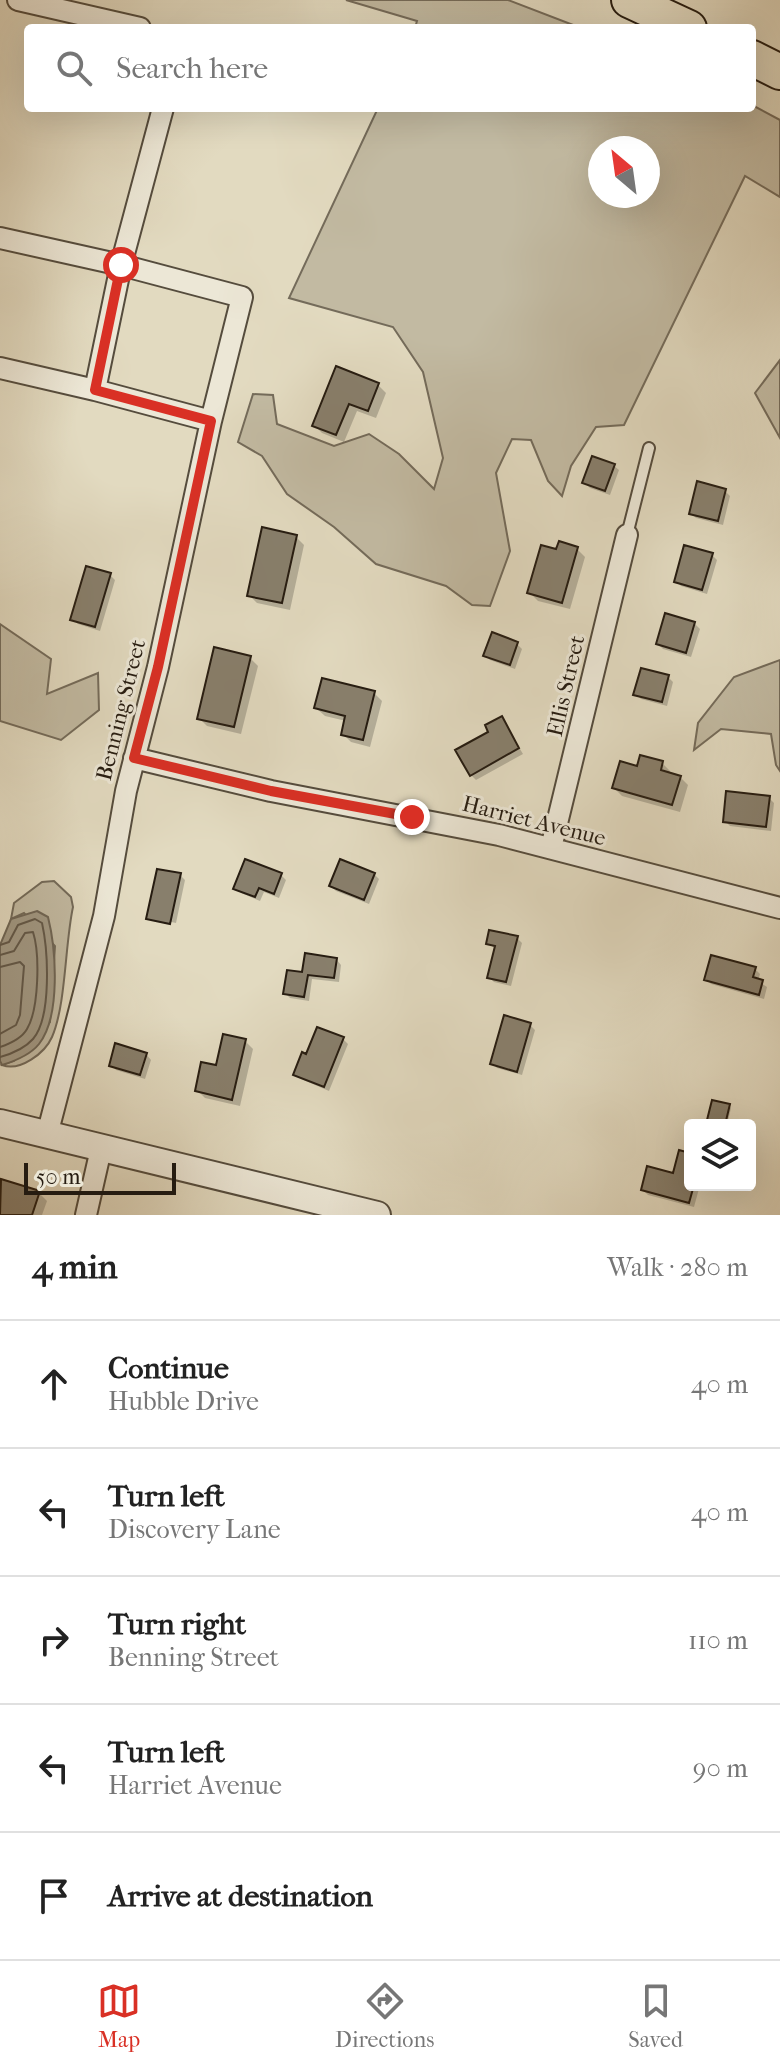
<!DOCTYPE html>
<html lang="en">
<head>
<meta charset="utf-8">
<style>
  :root { --surface:#fff; --page:#f6f6f6; --text:#222; --muted:#767676; --line:#e0e0e0; --accent:#d93025 }
  body { margin:0; font-family:"IM FELL French Canon",serif; background:var(--page); color:var(--text) }
  .controls { position:absolute; right:24px; bottom:24px; display:grid; overflow:hidden; border-radius:8px; box-shadow:0 8px 32px #0002 }
  .controls button { width:72px; height:72px; display:grid; place-items:center; padding:0; border:0; border-bottom:2px solid var(--line); background:var(--surface); color:var(--text); font:40px sans-serif }
  .compass { position:absolute; left:588px; top:136px; width:72px; height:72px; border-radius:50%; background:var(--surface); box-shadow:0 8px 32px #0002; rotate:331deg }
  .scale { position:absolute; left:24px; bottom:20px; width:152px; box-sizing:border-box; padding-left:8px; border:4px solid #261c11; border-top:0; font-size:22px; line-height:28px; white-space:nowrap; color:#261c11; -webkit-text-stroke:6px #ece7d6; paint-order:stroke }
  .stop { position:absolute; width:24px; height:24px; margin:-18px; border:6px solid #d93025; border-radius:50%; background:#fff }
  .stop.end { background:#d93025; border-color:#fff; box-shadow:0 2px 8px #0008 }
  .list { margin:0; padding:0; list-style:none }
  h2 { display:flex; justify-content:space-between; align-items:center; height:104px; margin:0; padding:0 32px; font-size:34px }
  h2 small { font-size:26px; font-weight:400; color:var(--muted) }
  .list li { display:grid; grid-template-columns:52px 1fr auto; gap:24px; align-items:center; box-sizing:border-box; height:128px; padding:0 32px; border-top:2px solid var(--line) }
  .list b { display:block; font-size:30px; white-space:nowrap }
  .list p { margin:0; font-size:26px; white-space:nowrap; color:var(--muted) }
  .list em { font-size:26px; font-style:normal; color:var(--muted) }
  .icon { flex:none; width:44px; height:44px; fill:none; stroke:currentColor; stroke-width:2; stroke-linecap:round; stroke-linejoin:round }
  .map { position:relative; flex:none; width:780px; height:1215px; overflow:hidden }
  .search { position:absolute; background:var(--surface); box-shadow:0 8px 32px #0002; left:24px; right:24px; top:24px; height:88px; display:flex; align-items:center; gap:20px; box-sizing:border-box; padding:0 28px; border-radius:8px; color:var(--muted); font-size:30px }
  .sheet { height:744px; background:var(--surface) }
  nav { display:flex; justify-content:space-around; align-items:center; box-sizing:border-box; height:112px; border-top:2px solid var(--line); background:var(--surface); font-size:22px; color:var(--muted) }
  nav a { display:grid; justify-items:center; gap:4px }
  nav .on { color:var(--accent) }
  .map>svg:first-child { display:block }
</style>
</head>
<body>
<div class="map">
<svg width="780" height="1215" viewBox="0 0 780 1215">
  <rect width="100%" height="100%" fill="#e2dac0"/>
  <filter id="stains"><feTurbulence type="fractalNoise" baseFrequency=".0025" numOctaves="4"/><feColorMatrix values="0 0 0 0 .2 0 0 0 0 .09 0 0 0 0 .02 0 0 0 .5 -.17"/></filter>
  <radialGradient id="worn" r=".72"><stop offset=".6" stop-color="#630" stop-opacity="0"/><stop offset="1" stop-color="#630" stop-opacity=".3"/></radialGradient>
  <path fill="#c2baa2" stroke="#746b5a" stroke-width="2" fill-rule="evenodd" d="M346 0H508L581 28H415L417 21Z
    M752 105 780 120V197L745 176 624 425 596 427 571 466 562 496 548 481 531 440 512 439 496 473 510 551 490 606 472 605 446 586 376 564 334 527 287 494 262 456 238 442 253 394 273 395 277 424 334 446 369 434 399 454 434 489 443 458 423 372 393 327 289 298 378 108H752ZM600 148H648V196H600Z
    M780 360V438L755 393Z
    M0 624 51 659 47 694 98 673 99 710 61 740 0 721Z
    M780 660V771L776 765 771 734 721 729 694 750 698 723 734 677Z
    M54 881 71 897 73 907C65 943 66 1005 52 1037 45 1053 20 1072 2 1065L14 1061 50 1022 55 946 24 913 11 919 14 903 42 882Z"/>
  <path fill="#a29984" stroke="#706756" stroke-width="2" d="M37 911 48 917C56 949 61 1016 39 1044 31 1054 15 1061 2 1065L0 1061V945L11 919Z"/>
  <path fill="#0003" d="M378 385 386 393 376 418 357 411 344 442 322 433 314 425Z
    M613 465 619 470 610 495 590 488 585 483Z
    M725 491 730 496 723 525 696 518 691 513Z
    M296 537 304 545 290 610 257 603 249 595Z
    M577 549 585 557 570 609 538 601 530 593Z
    M712 555 717 560 707 594 681 586 676 581Z
    M110 575 115 580 100 631 78 624 72 619Z
    M694 623 700 629 691 657 663 649 658 644Z
    M517 644 522 649 515 669 490 660 485 655Z
    M250 658 258 666 241 734 207 726 199 718Z
    M668 677 673 682 667 706 641 699 636 694Z
    M374 693 382 701 370 747 351 742 343 734 346 721 325 716 316 708Z
    M501 718 523 754 476 780 471 775 491 732Z
    M662 763 670 771 669 775 680 777 688 785 680 812 622 796 614 788 639 768Z
    M769 798 774 803 771 831 730 826 725 821Z
    M374 874 379 879 369 904 336 891 331 886Z
    M180 875 185 880 176 923 152 918V921L149 918Z
    M281 875 286 880 279 898 264 892 260 901 241 893 236 888Z
    M517 938 522 943 511 986 494 982 489 977 496 949 488 943Z
    M336 959 341 965 339 982 312 979 309 1001 290 998 285 993 304 974Z
    M755 969 760 974 758 981 767 987 764 999 711 984 706 979Z
    M530 1025 535 1030 522 1075 497 1068 492 1063Z
    M318 1029 343 1039 348 1044 329 1091 301 1079 295 1074 307 1056Z
    M245 1041 253 1049 240 1106 205 1098 197 1090Z
    M146 1054 151 1060 145 1079 116 1070 111 1065Z
    M729 1106 731 1108 727 1125 709 1120Z
    M690 1155V1185H700L694 1207 648 1195 643 1190 674 1176Z
    M3 1182 39 1193 47 1201 42 1215H0V1191Z"/>
  <g fill="none" stroke-linecap="round" stroke-linejoin="round">
    <path stroke="#645a4a" stroke-width="2" d="M0 945 9 942 18 925 35 919 42 923C48 950 52 1017 33 1039 25 1048 11 1054 0 1057
      M0 955 14 951 25 933 33 932C40 954 39 1009 27 1029 22 1038 9 1044 0 1047
      M0 967 20 962 24 966 20 1015 16 1025 0 1034"/>
  </g>
  <path fill="#887f6c" stroke="#261c11" stroke-width="2" d="M336 366 379 383 368 411 349 404 336 435 312 426Z
    M592 456 615 464 605 491 582 483Z
    M697 481 726 489 718 521 689 514Z
    M262 527 297 535 282 603 247 596Z
    M559 541 578 547 562 603 527 593 541 545 556 549Z
    M684 545 713 553 702 590 674 582Z
    M86 566 111 573 95 627 70 620Z
    M665 613 695 622 686 653 656 644Z
    M492 632 518 642 510 665 483 656Z
    M214 647 251 656 234 727 197 719Z
    M641 668 669 675 662 702 633 695Z
    M322 678 375 691 363 740 341 735 345 716 314 708Z
    M502 716 519 748 470 776 455 750 488 732 485 725Z
    M640 755 663 761 661 770 681 776 672 805 612 788 620 761 637 766Z
    M726 791 770 796 766 827 723 822Z
    M245 859 282 873 274 894 259 888 255 897 233 889Z
    M340 859 375 873 364 900 329 886Z
    M157 869 181 873 170 924 146 919Z
    M489 930 518 936 506 982 487 978 495 946 486 944Z
    M305 953 337 958 334 978 308 975 304 997 283 994 287 970 302 972Z
    M711 955 756 967 753 977 763 980 759 995 704 980Z
    M504 1015 531 1023 517 1072 490 1064Z
    M317 1027 344 1037 324 1087 293 1075 302 1052 306 1054Z
    M223 1034 246 1039 232 1100 195 1091 201 1062 216 1065Z
    M115 1043 147 1053 140 1075 109 1066Z
    M712 1100 730 1104 725 1125 707 1120Z
    M679 1150 690 1153V1185H694L689 1203 641 1190 647 1166 673 1173Z
    M1 1179 40 1191 32 1215H0Z"/>
  <g fill="none" stroke-linecap="round" stroke-linejoin="round">
    <g stroke="#554c3d" stroke-width="14">
      <path id="service" d="M627 535 649 448"/>
    </g>
    <g stroke="#554c3d" stroke-width="24">
      <path id="minor" d="M18 0 140 28
        M0 238 121 265 242 297 211 421 158 667 126 791 104 916 47 1135
        M0 368 95 390 211 421
        M95 390 121 265 163 108
        M134 758 271 791 499 835 780 908
        M551 848 627 535
        M86 1215 101 1149"/>
    </g>
    <g stroke="#554c3d" stroke-width="30">
      <path id="tertiary" d="M0 1123 377 1215"/>
    </g>
    <g stroke="#261c11" stroke-width="38">
      <path id="trunk" d="M629 0 689 28
        M752 58 780 72"/>
    </g>
    <use href="#service" stroke="#ece7d6" stroke-width="10"/>
    <use href="#minor" stroke="#ece7d6" stroke-width="20"/>
    <use href="#tertiary" stroke="#ece7d6" stroke-width="26"/>
    <use href="#trunk" stroke="#e2dac0" stroke-width="34"/>
  </g>
  <g fill="none" stroke-linecap="round" stroke-linejoin="round">
    <path stroke="#d93025" stroke-width="10" d="M121 265 95 390 211 421 158 667 134 758 271 791 412 817"/>
  </g>
  <g text-anchor="middle" dominant-baseline="central" stroke-width="6" stroke-linejoin="round" paint-order="stroke">
    <g font-size="22" fill="#261c11" stroke="#ece7d6">
      <text transform="translate(566 686) rotate(-77)">Ellis Street</text>
      <text transform="translate(121 710) rotate(-76)">Benning Street</text>
      <text transform="translate(534 821) rotate(14)">Harriet Avenue</text>
    </g>
  </g>
  <rect width="100%" height="100%" filter="url(#stains)"/>
  <rect width="100%" height="100%" fill="url(#worn)"/>
</svg>
<div class="controls">
<button><svg class="icon" aria-label="layers" viewBox="0 0 24 24"><path d="M12 4l9 5-9 5-9-5zM3 14l9 5 9-5"/></svg></button>
</div>
<svg class="compass" viewBox="-18 -18 36 36"><path d="M0-13l5 13h-10z" fill="#e53935"/><path d="M0 13l5-13h-10z" fill="#767676"/></svg>
<div class="scale">50 m</div>
<div class="stop" style="left:121px;top:265px"></div>
<div class="stop end" style="left:412px;top:817px"></div>
<div class="search"><svg class="icon" aria-label="search" viewBox="0 0 24 24"><circle cx="10" cy="10" r="6"/><path d="M15 15l6 6"/></svg>Search here</div>
</div>
<section class="sheet">
<h2>4 min<small>Walk · 280 m</small></h2>
<ul class="list">
<li><svg class="icon" aria-label="ahead" viewBox="0 0 24 24"><path d="M12 20V5M6 11l6-6 6 6"/></svg><div><b>Continue</b><p>Hubble Drive</p></div><em>40 m</em></li>
<li><svg class="icon" aria-label="left" viewBox="0 0 24 24"><path d="M17 20v-9H6M10 6l-5 5 5 5"/></svg><div><b>Turn left</b><p>Discovery Lane</p></div><em>40 m</em></li>
<li><svg class="icon" aria-label="right" viewBox="0 0 24 24"><path d="M7 20v-9h11M14 6l5 5-5 5"/></svg><div><b>Turn right</b><p>Benning Street</p></div><em>110 m</em></li>
<li><svg class="icon" aria-label="left" viewBox="0 0 24 24"><path d="M17 20v-9H6M10 6l-5 5 5 5"/></svg><div><b>Turn left</b><p>Harriet Avenue</p></div><em>90 m</em></li>
<li><svg class="icon" aria-label="arrive" viewBox="0 0 24 24"><path d="M6 21V4h12l-3 4 3 4H6"/></svg><div><b>Arrive at destination</b></div></li>
</ul>
</section>
<nav>
<a class="on"><svg class="icon" aria-label="map" viewBox="0 0 24 24"><path d="M3 6l6-2 6 2 6-2v14l-6 2-6-2-6 2zM9 4v14M15 6v14"/></svg>Map</a>
<a><svg class="icon" aria-label="directions" viewBox="0 0 24 24"><path d="M12 3l9 9-9 9-9-9zM9 14v-3h6M13 9l2 2-2 2"/></svg>Directions</a>
<a><svg class="icon" aria-label="saved" viewBox="0 0 24 24"><path d="M7 4h10v16l-5-4-5 4z"/></svg>Saved</a>
</nav>
</body>
</html>
